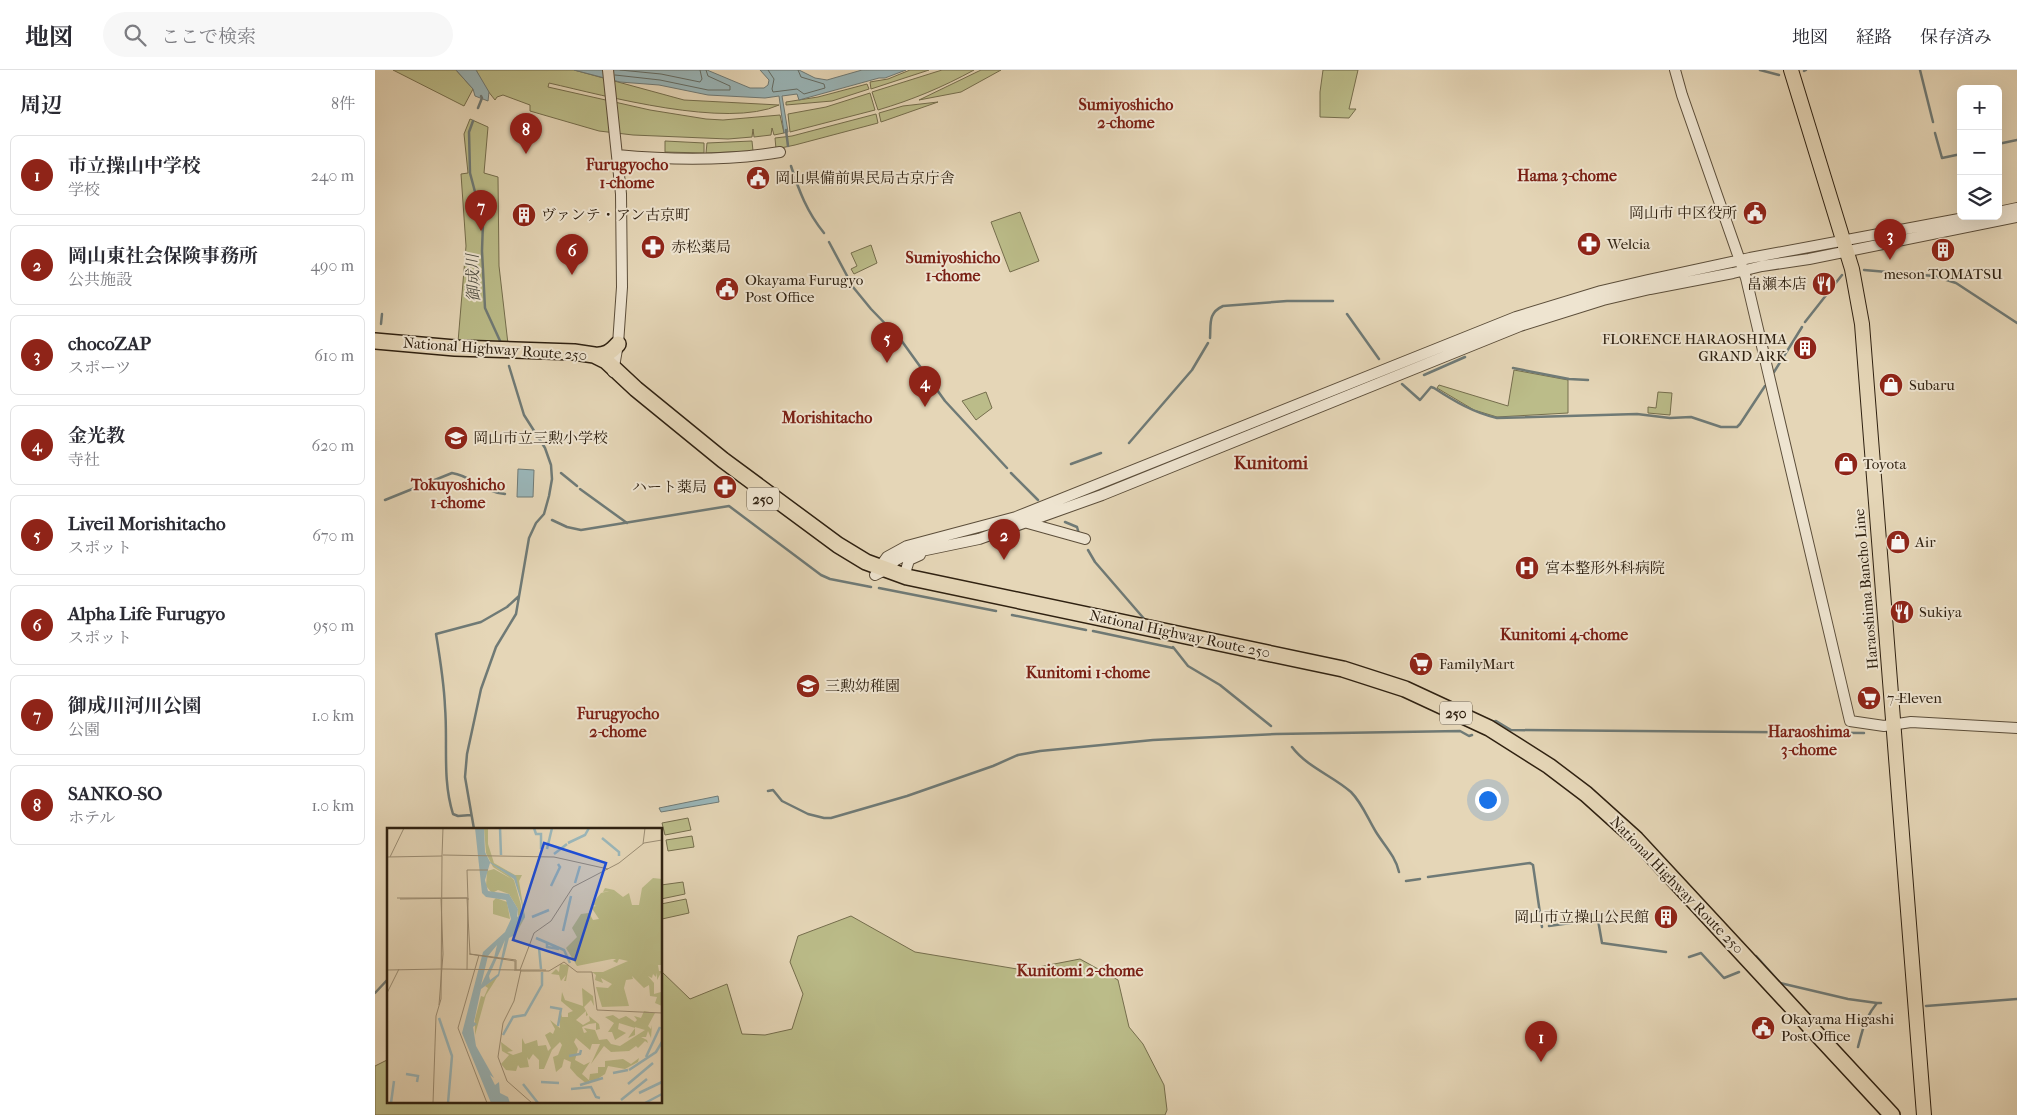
<!DOCTYPE html>
<html lang="ja">
<head>
<meta charset="utf-8">
<style>
  :root { --surface:#fff; --page:#f7f7f7; --text:#2b2b33; --muted:#7c7c81; --line:#e1e1e2; --accent:#8f2418 }
  body { margin:0; font-family:"IM FELL French Canon","Noto Serif JP",serif; background:var(--page); color:var(--text) }
  .controls { position:absolute; right:15px; top:15px; display:grid; overflow:hidden; border-radius:8px; box-shadow:0 5px 20px #0002 }
  .controls button { width:45px; height:45px; display:grid; place-items:center; padding:0; border:0; border-bottom:1px solid var(--line); background:var(--surface); color:var(--text); font:25px sans-serif }
  .you { position:absolute; left:1112px; top:729px; width:18px; height:18px; margin:-12px; border:4px solid #fff; border-radius:50%; background:#1a73e8; box-shadow:0 0 0 8px #1a73e833 }
  .badge { display:grid; place-items:center; width:32px; height:32px; border-radius:50%; background:var(--accent); color:#fff; font-size:16px; font-weight:700 }
  .pin { position:absolute; translate:-50% -41px; filter:drop-shadow(0 1px 2px #0008) }
  .pin::after { content:''; position:absolute; top:26px; width:18px; height:15px; background:inherit; clip-path:polygon(0 0,100% 0,50% 100%) }
  .list { margin:0; padding:0; list-style:none }
  h2 { display:flex; justify-content:space-between; align-items:center; height:65px; margin:0; padding:0 20px; font-size:21px }
  h2 small { font-size:16px; font-weight:400; color:var(--muted) }
  .list li { display:grid; grid-template-columns:32px 1fr auto; gap:15px; align-items:center; box-sizing:border-box; height:80px; margin:0 10px 10px; padding:0 10px; border:1px solid var(--line); border-radius:8px }
  .list b { display:block; font-size:19px; white-space:nowrap }
  .list p { margin:0; font-size:16px; white-space:nowrap; color:var(--muted) }
  .list em { font-size:16px; font-style:normal; color:var(--muted) }
  .icon { flex:none; width:28px; height:28px; fill:none; stroke:currentColor; stroke-width:2; stroke-linecap:round; stroke-linejoin:round }
  .map { position:relative; flex:none; width:1642px; height:1045px; overflow:hidden }
  header { display:flex; align-items:center; gap:30px; box-sizing:border-box; height:70px; padding:0 25px; background:var(--surface); border-bottom:1px solid var(--line) }
  header strong { font-size:24px }
  nav { display:flex; gap:28px; margin-inline-start:auto; font-size:18px }
  .search { width:350px; height:45px; background:var(--page); display:flex; align-items:center; gap:12px; box-sizing:border-box; padding:0 18px; border-radius:28px; color:var(--muted); font-size:19px }
  main { display:flex }
  aside { flex:1; background:var(--surface) }
  .map>svg:first-child { display:block }
</style>
</head>
<body>
<header>
<strong>地図</strong>
<div class="search"><svg class="icon" aria-label="search" viewBox="0 0 24 24"><circle cx="10" cy="10" r="6"/><path d="M15 15l6 6"/></svg>ここで検索</div>
<nav><a>地図</a><a>経路</a><a>保存済み</a></nav>
</header>
<main>
<aside>
<h2>周辺<small>8件</small></h2>
<ul class="list">
<li><span class="badge">1</span><div><b>市立操山中学校</b><p>学校</p></div><em>240 m</em></li>
<li><span class="badge">2</span><div><b>岡山東社会保険事務所</b><p>公共施設</p></div><em>490 m</em></li>
<li><span class="badge">3</span><div><b>chocoZAP</b><p>スポーツ</p></div><em>610 m</em></li>
<li><span class="badge">4</span><div><b>金光教</b><p>寺社</p></div><em>620 m</em></li>
<li><span class="badge">5</span><div><b>Liveil Morishitacho</b><p>スポット</p></div><em>670 m</em></li>
<li><span class="badge">6</span><div><b>Alpha Life Furugyo</b><p>スポット</p></div><em>950 m</em></li>
<li><span class="badge">7</span><div><b>御成川河川公園</b><p>公園</p></div><em>1.0 km</em></li>
<li><span class="badge">8</span><div><b>SANKO-SO</b><p>ホテル</p></div><em>1.0 km</em></li>
</ul>
</aside>
<div class="map">
<svg width="1642" height="1045" viewBox="0 0 1642 1045">
  <rect width="100%" height="100%" fill="#e5d6b7"/>
  <filter id="stains"><feTurbulence type="fractalNoise" baseFrequency=".004" numOctaves="4"/><feColorMatrix values="0 0 0 0 .2 0 0 0 0 .09 0 0 0 0 .02 0 0 0 .5 -.17"/></filter>
  <radialGradient id="worn" r=".72"><stop offset=".6" stop-color="#630" stop-opacity="0"/><stop offset="1" stop-color="#630" stop-opacity=".3"/></radialGradient>
  <path fill="#bbbc89" stroke="#756e4d" d="M18 0H81L98 19 89 36Z
    M101 0H199L309 30 404 35C352 59 231 26 174 13L173 17 275 40 331 49 348 50 405 45 409 63 399 65 397 58 396 65 379 67 378 59 377 67 353 69 258 65 224 61 155 41V35L128 25 122 27 120 30 109 16Z
    M535 0H554L496 19 495 12 513 9Z
    M567 0H599C568 17 537 30 503 40L497 22Z
    M606 0H626L586 22 544 30Z
    M948 0H983L974 39H981L974 48 945 47V22Z
    M492 14 494 19 457 31 411 35V32L443 27Z
    M495 23 500 40 415 62 413 44 451 37Z
    M563 32 506 52 504 43 528 36Z
    M501 44 503 53 420 75 401 79 400 68 417 66Z
    M95 49 113 57 109 103 123 107 124 196 133 274 83 272 91 176 86 104 93 103 89 64Z
    M290 71 329 73V83L290 82Z
    M377 71 378 81 331 83 332 73Z
    M645 142 664 191 635 202 616 152Z
    M496 175 502 193 479 204 476 199 482 196 476 183Z
    M1139 300 1193 310V343L1122 347 1099 340 1062 318 1064 315 1133 336Z
    M611 322 617 338 601 350 587 331Z
    M1283 322 1297 323 1295 345 1273 343V337L1281 338Z
    M313 748 316 760 290 765 287 753Z
    M317 766 319 777 293 781 291 770Z
    M308 812 310 824 286 829V815Z
    M311 829 314 843 287 849 286 834Z
    M476 846 540 882 648 900 705 889 743 910 754 957 768 974 789 1015 792 1040 790 1045H0V996L14 989V1031H286V901L315 929 352 914 367 964 390 965 417 959 428 924 415 892 423 866Z"/>
  <path fill="#9ab6b9" stroke="#6f7a76" d="M81 0H101L114 22 113 31 100 26 98 19Z
    M199 0H332L375 18H389L393 15 394 10 385 0H424L440 8 452 10 487 0H531L510 8H504L424 30 422 24 407 26 413 62 409 63 404 26 390 28 333 25 284 15 245 12Z
    M143 399 159 400 158 427H142Z
    M343 726 344 732 286 742 284 738Z"/>
  <g fill="none" stroke-linecap="round" stroke-linejoin="round">
    <path stroke="#646c65" stroke-width="1" d="M245 0 286 4 325 12 327 9 325 0
      M393 0 399 9 397 19 398 22 422 19 429 24 450 18 449 14 426 7 423 0
      M240 5 285 10 333 20H355V16L333 6 331 0"/>
    <path stroke="#6f7a76" stroke-width="2.5" d="M1385 0 1404 5
      M1545 0 1558 52
      M1429 1 1431 0
      M103 38 107 28 106 26
      M98 51 94 62 95 103 108 152 107 181 110 238 126 273
      M411 60 413 76
      M1560 63 1567 88 1586 84
      M1623 74 1642 70
      M416 96C424 121 432 142 449 163
      M454 172 478 217 496 239 526 270 570 331 632 398
      M1489 200 1559 206 1581 213 1642 253
      M972 244 1004 289
      M1430 252 1467 205
      M6 254 7 244
      M835 268C836 253 833 243 848 236L912 231H958
      M1138 298 1194 309 1213 310
      M1399 302 1427 257
      M1049 305 1090 287
      M1027 314 1045 330 1056 317 1059 318C1079 331 1099 343 1122 348L1262 344 1295 348 1316 347 1346 357H1362L1365 354 1390 316
      M754 373 817 300 833 273
      M696 394 726 383
      M186 403 202 416
      M636 403 663 430
      M205 419 252 453
      M10 430 77 403C98 406 106 422 130 424
      M177 450 192 457 206 460 354 436 446 505 455 509 496 517
      M690 452 702 457 704 464
      M713 480 720 492 771 551
      M504 518 621 541
      M637 545 711 560
      M718 561 798 578
      M798 577 813 596 845 615 896 656
      M1117 652 1121 651 1136 660 1489 663
      M917 677C932 697 958 706 976 722 987 733 993 749 1001 762 1009 775 1021 787 1024 802
      M393 721 398 720 407 731 433 744 449 748H456L532 726 618 696 643 685 665 681 778 670 901 664 1085 661 1094 666 1097 665
      M96 745 83 746 78 744C67 709 73 673 70 637 69 612 65 588 61 564L106 552 132 537 144 526
      M99 759 90 707 92 684 106 619 121 577 141 544 154 468 161 453 169 444 174 426 177 409 176 395 170 378 149 345 134 296
      M1053 807 1155 793 1158 795 1167 857
      M1031 811 1045 809
      M1223 850 1227 873 1291 882
      M1174 856 1217 850
      M1381 886 1405 913 1473 929 1502 933
      M1314 887 1326 883 1349 908 1364 902
      M0 923 14 908
      M1551 936 1642 929
      M1483 977C1488 958 1490 948 1502 933H1506"/>
    <g stroke="#5c4e3a" stroke-width="12">
      <path id="minor" d="M233 0 246 124 247 217 243 274 238 302
        M1300 0 1307 25 1371 208 1475 651 1509 656 1536 652 1642 658
        M242 85C295 90 352 91 405 82
        M1623 142 1642 138
        M649 452 710 469
        M502 501 512 487 532 476 641 447 1141 247 1226 221 1273 210 1375 188 1600 146
        M500 505 510 500 521 490 532 484 604 469 727 425 1145 256 1228 230 1275 219 1358 203 1387 196 1434 189 1642 147
        M532 507 531 500 534 490 545 485"/>
    </g>
    <g stroke="#2f2111" stroke-width="16">
      <path id="major" d="M1416 0 1477 199 1487 254 1549 1045"/>
    </g>
    <g stroke="#2f2111" stroke-width="18">
      <path id="highway" d="M0 271 80 278 199 282 219 285 231 291 261 319 348 390 463 475 491 492 532 507 968 599 1030 619 1114 658 1174 696 1211 724 1261 769 1517 1045
        M219 285C230 286 236 282 243 274"/>
    </g>
    <use href="#minor" stroke="#eee4d0" stroke-width="10"/>
    <use href="#major" stroke="#e5d6b7" stroke-width="14"/>
    <use href="#highway" stroke="#e5d6b7" stroke-width="15"/>
  </g>
  <defs>
    <g id="civic-disc" transform="scale(1.25)"><circle r="9.5" fill="#8f2418" stroke="#eee4d0"/><path d="M-.6-6.5H3V-4.5H.6V-3L4-1V1h2V6H-6V1h2V-1L-.6-3ZM-1.2 2.5V6h2.4V2.5Z" fill="#fff"/></g>
    <g id="building-disc" transform="scale(1.25)"><circle r="9.5" fill="#8f2418" stroke="#eee4d0"/><path d="M-4-6H4V6H1V3H-1V6H-4ZM-2.5-4.3h1.7v1.8h-1.7ZM.8-4.3h1.7v1.8H.8ZM-2.5-1h1.7V.8h-1.7ZM.8-1h1.7V.8H.8Z" fill="#fff"/></g>
    <g id="pharmacy-disc" transform="scale(1.25)"><circle r="9.5" fill="#8f2418" stroke="#eee4d0"/><path d="M-2-6h4v4h4v4h-4v4h-4v-4h-4v-4h4Z" fill="#fff"/></g>
    <g id="restaurant-disc" transform="scale(1.25)"><circle r="9.5" fill="#8f2418" stroke="#eee4d0"/><path d="M-5-6h1v4h1v-4h1v4h1v-4h1v5L-1.5 .5V6h-2V.5L-5-1ZM5-6V6H3V1.5H1.5Q1.5-4 5-6Z" fill="#fff"/></g>
    <g id="shop-disc" transform="scale(1.25)"><circle r="9.5" fill="#8f2418" stroke="#eee4d0"/><path d="M-5-2.5h2.3a2.7 3.5 0 0 1 5.4 0H5L5.5 6h-11ZM-1.5-2.5h3a1.5 2.3 0 0 0-3 0Z" fill="#fff"/></g>
    <g id="school-disc" transform="scale(1.25)"><circle r="9.5" fill="#8f2418" stroke="#eee4d0"/><path d="M0-5L7-2L0 1L-7-2ZM-4 1L0 2.5L4 1V4Q0 6-4 4Z" fill="#fff"/></g>
    <g id="hospital-disc" transform="scale(1.25)"><circle r="9.5" fill="#8f2418" stroke="#eee4d0"/><path d="M-5-5h3v3.5h4V-5h3V5h-3V1.5h-4V5h-3Z" fill="#fff"/></g>
    <g id="supermarket-disc" transform="scale(1.25)"><circle r="9.5" fill="#8f2418" stroke="#eee4d0"/><path d="M-6-5.5h2.5l.6 2H6L4.5 2H-2.5L-4.4-4H-6ZM-1.5 3.2a1.3 1.3 0 1 0 .1 0ZM3 3.2a1.3 1.3 0 1 0 .1 0Z" fill="#fff"/></g>
  </defs>
  <g fill-rule="evenodd">
    <use href="#civic-disc" x="383" y="108"/>
    <use href="#civic-disc" x="1380" y="143"/>
    <use href="#building-disc" x="149" y="145"/>
    <use href="#pharmacy-disc" x="1214" y="174"/>
    <use href="#pharmacy-disc" x="278" y="177"/>
    <use href="#building-disc" x="1568" y="180"/>
    <use href="#restaurant-disc" x="1449" y="214"/>
    <use href="#civic-disc" x="352" y="219"/>
    <use href="#building-disc" x="1430" y="278"/>
    <use href="#shop-disc" x="1516" y="315"/>
    <use href="#school-disc" x="81" y="368"/>
    <use href="#shop-disc" x="1471" y="394"/>
    <use href="#pharmacy-disc" x="350" y="417"/>
    <use href="#shop-disc" x="1523" y="472"/>
    <use href="#hospital-disc" x="1152" y="498"/>
    <use href="#restaurant-disc" x="1527" y="542"/>
    <use href="#supermarket-disc" x="1046" y="594"/>
    <use href="#school-disc" x="433" y="616"/>
    <use href="#supermarket-disc" x="1494" y="628"/>
    <use href="#building-disc" x="1291" y="847"/>
    <use href="#civic-disc" x="1388" y="958"/>
  </g>
  <g text-anchor="middle" dominant-baseline="central" stroke-width="4" stroke-linejoin="round" paint-order="stroke">
    <g fill="#eee4d0" stroke="#685c4a" stroke-width="1">
      <rect x="372" y="417.5" width="32" height="23" rx="4"/>
      <rect x="1065" y="631.5" width="32" height="23" rx="4"/>
    </g>
    <g font-size="14" font-weight="bold" fill="#2f2111">
      <text x="388" y="429">250</text>
      <text x="1081" y="643">250</text>
    </g>
    <g font-size="15" fill="#2f2111" stroke="#eee4d0" text-anchor="start">
      <text x="400" y="108">岡山県備前県民局古京庁舎</text>
      <text x="1362" y="143" text-anchor="end">岡山市 中区役所</text>
      <text x="166" y="145">ヴァンテ・アン古京町</text>
      <text x="1232" y="174">Welcia</text>
      <text x="296" y="177">赤松薬局</text>
      <text x="1568" y="204" text-anchor="middle">meson TOMATSU</text>
      <text x="370" y="210">Okayama Furugyo<tspan x="370" dy="17">Post Office</tspan></text>
      <text x="1432" y="214" text-anchor="end">畠瀬本店</text>
      <text x="1412" y="269" text-anchor="end">FLORENCE HARAOSHIMA<tspan x="1412" dy="17">GRAND ARK</tspan></text>
      <text x="1534" y="315">Subaru</text>
      <text x="98" y="368">岡山市立三勲小学校</text>
      <text x="1488" y="394">Toyota</text>
      <text x="332" y="417" text-anchor="end">ハート薬局</text>
      <text x="1540" y="472">Air</text>
      <text x="1170" y="498">宮本整形外科病院</text>
      <text x="1544" y="542">Sukiya</text>
      <text x="1064" y="594">FamilyMart</text>
      <text x="450" y="616">三勲幼稚園</text>
      <text x="1512" y="628">7-Eleven</text>
      <text x="1274" y="847" text-anchor="end">岡山市立操山公民館</text>
      <text x="1406" y="949">Okayama Higashi<tspan x="1406" dy="17">Post Office</tspan></text>
    </g>
    <g font-size="15" fill="#2f2111" stroke="#eee4d0">
      <text transform="translate(120 279) rotate(4)">National Highway Route 250</text>
      <text transform="translate(1491 519) rotate(-95)">Haraoshima Bancho Line</text>
      <text transform="translate(805 564) rotate(12)">National Highway Route 250</text>
      <text transform="translate(1302 815) rotate(46)">National Highway Route 250</text>
    </g>
    <g font-size="16" font-weight="bold" fill="#7a1f14" stroke="#eee4d0">
      <text x="751" y="34">Sumiyoshicho<tspan x="751" dy="18">2-chome</tspan></text>
      <text x="252" y="94">Furugyocho<tspan x="252" dy="18">1-chome</tspan></text>
      <text x="1192" y="105">Hama 3-chome</text>
      <text x="578" y="187">Sumiyoshicho<tspan x="578" dy="18">1-chome</tspan></text>
      <text x="452" y="347">Morishitacho</text>
      <text x="83" y="414">Tokuyoshicho<tspan x="83" dy="18">1-chome</tspan></text>
      <text x="1189" y="564">Kunitomi 4-chome</text>
      <text x="713" y="602">Kunitomi 1-chome</text>
      <text x="243" y="643">Furugyocho<tspan x="243" dy="18">2-chome</tspan></text>
      <text x="1434" y="661">Haraoshima<tspan x="1434" dy="18">3-chome</tspan></text>
      <text x="705" y="900">Kunitomi 2-chome</text>
    </g>
    <g font-size="16" font-style="italic" fill="#4f4e43" stroke="#eee4d0">
      <text transform="translate(98 208) rotate(-92)">御成川</text>
    </g>
    <g font-size="18" font-weight="bold" fill="#7a1f14" stroke="#eee4d0">
      <text x="896" y="393">Kunitomi</text>
    </g>
  </g>
  <g transform="translate(12 758)">
    <rect width="275" height="275" fill="#e5d6b7"/>
    <path d="M97 0H101V16L107 35 128 47H135L132 53 138 89 129 106H125L134 94 136 82 130 55 125 47 114 41 124 48 126 49 127 51 120 45 107 38 122 47 127 52 134 77 135 86 131 88V81L122 66 111 62 105 65 99 58 100 43 107 41 125 51 106 39 99 25ZM266 50 275 51V137H271L272 143H275L270 152V145L269 149 266 146 265 150 261 148 267 155V166L274 164 275 178 268 175 270 169 263 168 262 157 257 160 245 148 246 151 239 152 237 160 242 178 215 179 209 159 221 160 225 156 214 150 216 155 208 152 209 147 205 144H216L241 133 232 131 230 135 226 133 229 131H225L190 138 179 120 190 109 185 100 194 86 202 85 206 92 212 91 204 79 209 78 205 76 214 65 222 63 216 64 218 60 227 62 236 69 242 65 245 77H252L255 60ZM109 70 120 74 123 91 106 86V73ZM173 136 182 137 179 153H177L179 147 174 153 172 147 164 146 169 141 172 144ZM111 148 99 167 88 207V191L94 168 97 169 101 160 98 158ZM195 160 206 168 207 178 204 172 197 179 201 187 199 188V183L189 192 196 197 203 193 202 188 212 196 213 201 209 202V195L202 196 195 199 197 205 200 204 197 200 208 202 212 212 220 211 224 216 233 218 258 202 248 199V207L241 210 248 200 232 195 231 201 239 205 228 212 225 204H221L227 195 218 189 226 187 232 191 239 188 248 194 250 192 247 188 254 190 257 183 268 185 261 198 264 201 265 197 264 210 261 203 259 209H254L260 212 261 215 258 213 251 220 249 218 242 223 224 224 217 218 204 236 213 216H205L203 222 189 210 187 214 191 221 188 232 197 237 203 234 195 246 204 254 200 256 190 248 183 240 184 234 177 231 175 239 169 244 166 229 171 227 175 217 173 214 165 222 157 241H152V232L146 226 142 232 140 229 142 239 133 240 131 237 129 243 119 242 114 236 122 227 115 223 114 214 126 223 120 224 126 227 135 224V210L138 216 150 212 151 218 159 217 161 223 164 220 158 207 163 204 166 206 168 201 163 192 173 200V181L175 189H181V185L186 183 174 173 175 164 178 172 196 178ZM252 230 251 234 238 241 221 238 218 246 206 254 202 252 203 246 211 245V239H218V233L236 231 244 236Z" fill="#bbbc89"/>
    <path d="M88 0H97L98 24 103 34 129 48 138 89 126 106H130L122 110 112 148 94 161 87 194 90 196 86 199 89 218 107 250 103 247 108 257 112 254 113 265 121 269 123 275H104L75 205 96 124 118 104 124 91 119 72 99 69 95 65ZM103 35 127 51 135 76V86L130 89 131 81 122 66 101 63 98 52ZM118 112 111 146 103 152 102 148ZM110 117 107 130 94 157 101 128Z" fill="#9ab6b9" fill-rule="evenodd"/>
    <path fill="none" stroke="#9ab6b9" stroke-width="2.5" d="M113 0 114 27M147 0 149 6H154V21M215 10 232 24V28M181 15 198 7 202 0M160 21 165 0M167 26 180 16M188 55 193 38M164 58 173 39 171 36M145 89 162 82M176 103 184 68M149 110 177 122 183 135M160 115V119L172 121M152 120 154 141M163 179 174 181 171 198M52 190 65 228 61 275M116 207 126 189 138 187 155 157V144M182 228 193 226 194 222M259 229 273 199M242 242 269 224 275 214M226 245 241 242M19 246 31 248 30 254M154 254 172 255M136 256 151 275M241 256 266 235M193 257 216 250M184 261 204 259 209 269 213 270M252 265 275 254M234 272 260 251M4 275 7 253M258 275 275 266"/>
    <path fill="none" stroke="#9c8e75" stroke-width="1" d="M256 16 258 0M56 27 167 29 221 41M55 28 56 0M0 29 55 28 54 171 49 188 46 275M3 29 17 0M10 70H81L80 142M13 71 80 70 83 126 129 132V142H159M81 72 80 42H101M82 126 128 133V143M92 127 71 200 100 275M55 141 133 142 147 105 164 93 186 59 232 35 257 15 275 12M0 142 55 141M134 142 127 173 116 195 111 229 120 253 145 275M133 143H162L177 134 190 144H205L210 182 275 185M0 165 12 141M52 177 56 126 54 70"/>
    <path fill="#1d4ed8" fill-opacity="0.15" stroke="#1d4ed8" stroke-width="2.5" d="M157 15 219 35 188 132 126 112Z"/>
    <rect width="275" height="275" fill="none" stroke="#2f2111" stroke-width="2.5"/>
  </g>
  <rect width="100%" height="100%" filter="url(#stains)"/>
  <rect width="100%" height="100%" fill="url(#worn)"/>
</svg>
<div class="controls">
<button>+</button>
<button>−</button>
<button><svg class="icon" aria-label="layers" viewBox="0 0 24 24"><path d="M12 4l9 5-9 5-9-5zM3 14l9 5 9-5"/></svg></button>
</div>
<div class="you"></div>
<div class="pin badge" style="left:1166px;top:992px">1</div>
<div class="pin badge" style="left:629px;top:490px">2</div>
<div class="pin badge" style="left:1515px;top:190px">3</div>
<div class="pin badge" style="left:550px;top:337px">4</div>
<div class="pin badge" style="left:512px;top:293px">5</div>
<div class="pin badge" style="left:197px;top:205px">6</div>
<div class="pin badge" style="left:106px;top:161px">7</div>
<div class="pin badge" style="left:151px;top:84px">8</div>
</div>
</main>
</body>
</html>
